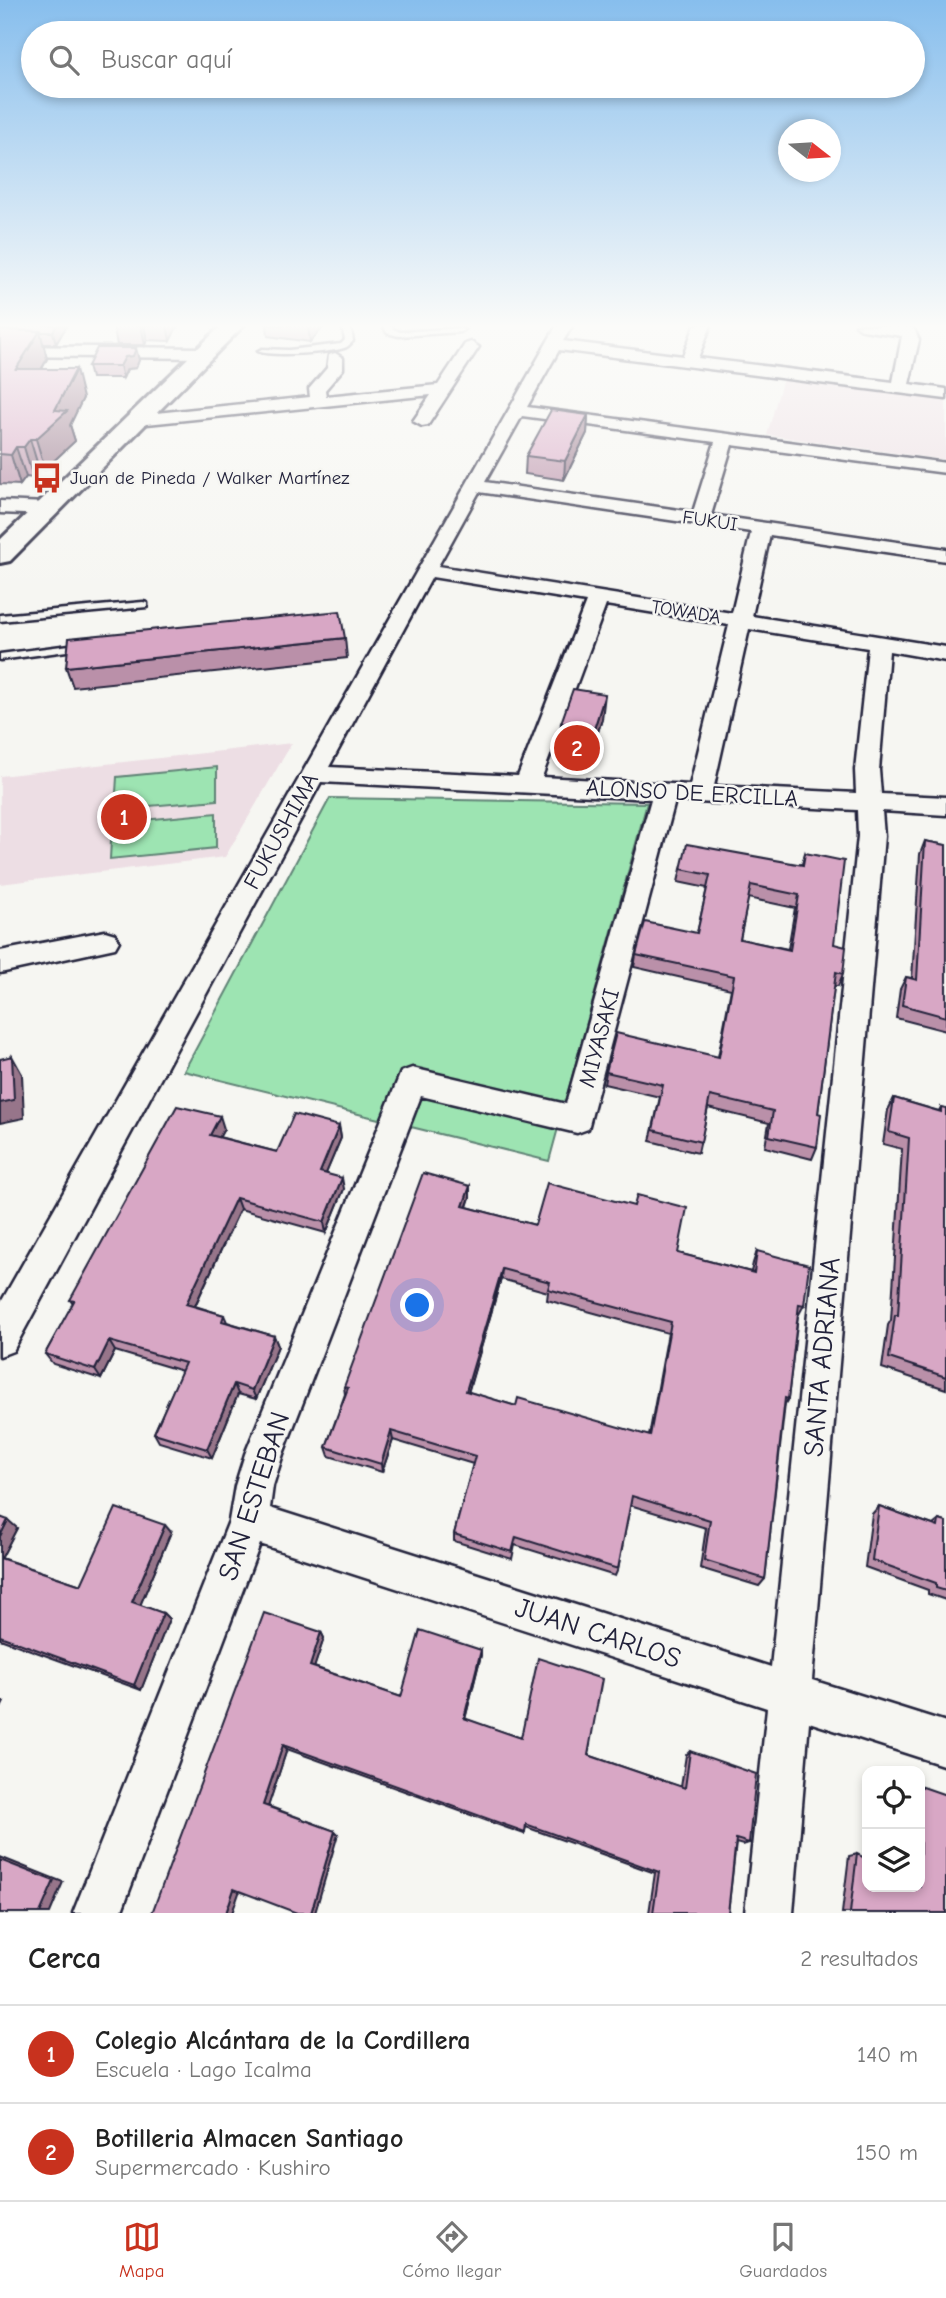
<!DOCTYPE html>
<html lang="es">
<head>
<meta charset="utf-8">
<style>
  :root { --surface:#fff; --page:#f2f2f2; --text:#222; --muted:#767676; --line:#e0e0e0; --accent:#c8321e }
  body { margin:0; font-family:"Comic Neue",sans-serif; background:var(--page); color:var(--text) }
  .controls { position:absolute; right:21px; bottom:21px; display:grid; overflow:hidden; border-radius:14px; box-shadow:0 4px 10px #0003 }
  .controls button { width:63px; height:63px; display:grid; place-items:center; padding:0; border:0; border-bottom:2px solid var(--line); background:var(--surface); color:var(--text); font:35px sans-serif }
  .compass { position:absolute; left:778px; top:119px; width:63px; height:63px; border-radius:50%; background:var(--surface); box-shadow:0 4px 10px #0003; rotate:107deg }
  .you { position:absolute; left:418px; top:1306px; width:24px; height:24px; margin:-18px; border:5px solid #fff; border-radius:50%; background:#1a73e8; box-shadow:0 0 0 10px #1a73e833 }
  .badge { display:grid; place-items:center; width:46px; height:46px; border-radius:50%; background:var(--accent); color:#fff; font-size:23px; font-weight:700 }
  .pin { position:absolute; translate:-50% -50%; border:4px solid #fff; box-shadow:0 2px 7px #0006 }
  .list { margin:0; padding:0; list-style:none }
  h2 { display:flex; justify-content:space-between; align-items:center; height:91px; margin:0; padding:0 28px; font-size:30px }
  h2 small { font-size:23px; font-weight:400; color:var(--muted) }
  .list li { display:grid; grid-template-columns:46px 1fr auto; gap:21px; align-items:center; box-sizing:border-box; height:98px; padding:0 28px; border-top:2px solid var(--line) }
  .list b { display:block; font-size:26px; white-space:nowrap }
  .list p { margin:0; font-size:23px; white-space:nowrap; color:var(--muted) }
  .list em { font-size:23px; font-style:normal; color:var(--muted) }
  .icon { flex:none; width:38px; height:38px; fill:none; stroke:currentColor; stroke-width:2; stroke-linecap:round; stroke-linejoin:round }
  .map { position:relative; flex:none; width:946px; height:1913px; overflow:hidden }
  .search { position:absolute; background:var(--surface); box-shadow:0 4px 10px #0003; left:21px; right:21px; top:21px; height:77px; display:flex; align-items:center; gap:18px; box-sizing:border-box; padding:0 24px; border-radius:38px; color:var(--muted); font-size:26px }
  .sheet { height:287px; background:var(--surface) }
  nav { display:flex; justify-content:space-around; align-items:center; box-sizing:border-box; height:98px; border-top:2px solid var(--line); background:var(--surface); font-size:19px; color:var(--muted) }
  nav a { display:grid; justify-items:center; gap:4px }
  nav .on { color:var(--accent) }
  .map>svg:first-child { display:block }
</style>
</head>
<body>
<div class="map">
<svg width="946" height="1913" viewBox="0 0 946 1913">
  <rect width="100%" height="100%" fill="#f6f6f2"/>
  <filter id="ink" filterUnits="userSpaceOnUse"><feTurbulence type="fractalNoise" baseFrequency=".0143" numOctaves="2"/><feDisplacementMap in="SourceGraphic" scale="14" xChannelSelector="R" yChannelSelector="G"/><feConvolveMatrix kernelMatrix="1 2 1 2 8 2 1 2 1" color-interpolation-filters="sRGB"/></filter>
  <g filter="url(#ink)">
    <path fill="#eddee4" d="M783 378 946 398V460L767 435Z
      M292 743 225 857 0 884V776Z"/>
    <path fill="#9de4b2" stroke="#608376" stroke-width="2" d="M217 767V800L115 809 117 777Z
      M330 798 647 803 549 1161 184 1071Z
      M216 813V848L110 859 112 823Z"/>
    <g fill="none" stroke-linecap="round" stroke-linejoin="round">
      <g stroke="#22223b" stroke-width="5">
        <path id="service" d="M342 325H350L353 341C350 344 348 347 344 348 330 353 270 357 258 351L262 349 289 350 341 344 345 340Z
          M383 325H391L393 329 400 332 460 328 464 330 460 332 399 336 387 333Z
          M143 602 147 603V607L0 621V615Z
          M85 643 89 644V648L0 660V654Z"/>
      </g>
      <g stroke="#22223b" stroke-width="5">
        <path id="minor" d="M557 325H573L563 341 683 356 695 325H711L698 358 893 382 902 336 863 330 856 325 909 327 914 329 919 340 909 384 946 389V399L559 350 527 407 946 463V473L732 445 711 515 946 549V561L770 535 752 616 946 647V661L889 651 879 770 881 794 946 797V815L882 811 884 836 812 1680 946 1722V1766L809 1722 793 1913H745L767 1708 260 1544 121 1913H73L229 1521 235 1486 245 1454 401 1072 412 1068 566 1104 651 799 321 782 13 1351 0 1356V1304ZM522 416 715 442 693 512 485 482ZM479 492 751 532 732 613 438 566ZM432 577 586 602 518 776 329 767ZM606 605 729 625 690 785 542 777ZM749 629 868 648 855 770 856 793 714 786ZM675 801 857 810 858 836 771 1667 270 1508 273 1486 283 1454 421 1096 577 1133 588 1129Z
          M471 342 479 347 428 425 422 426 413 421 431 395 137 425 128 420 137 415 310 397 309 389 327 368 329 355 335 353 343 358V369L325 390 326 396 438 385 465 344Z
          M0 346 206 348 214 353 206 358 0 356Z
          M0 501 47 503 56 509 47 515 0 513Z
          M105 931 115 934 119 941 115 948 0 973V951Z"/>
      </g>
      <g stroke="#22223b" stroke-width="6">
        <path id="secondary" d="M222 325H244L10 561 0 563V540Z"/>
      </g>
      <use href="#service" fill="#f6f6f2" fill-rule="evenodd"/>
      <use href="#minor" fill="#f6f6f2" fill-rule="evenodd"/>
      <use href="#secondary" fill="#f6f6f2" fill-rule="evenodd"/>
    </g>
    <path fill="#ba90a9" stroke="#22223b" stroke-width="2" fill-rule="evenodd" d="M67 325 56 344H43L47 359 42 369 83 398 70 425 75 441 45 469H39L33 478 26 477 20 485 0 484V330Z
      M113 325H178L170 341 147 340 145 345H117Z
      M267 325H325L310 342 268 336Z
      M139 360 136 368 127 369 123 378H91L88 366Z
      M588 415 587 433 564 480 525 474 526 456Z
      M345 638 347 658 73 687 66 667Z
      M602 719 591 754 559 748 561 723Z
      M925 841 946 845V1031L896 1018 900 989 906 977 912 978 920 854Z
      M805 853 843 974 838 986H834L818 1113 817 1147 812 1159 765 1147 769 1123 708 1108 698 1153 650 1141 660 1097 604 1084 606 1072 718 1057 731 989 634 967 636 955 697 933 707 888 678 882 681 869 802 864ZM748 898 795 908 788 949 740 939Z
      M894 1098 939 1111 941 1107 946 1108V1389L882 1368 888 1325 891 1320 902 1149 883 1144 888 1110Z
      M339 1126 341 1138 326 1173 344 1189 326 1233 240 1209 195 1306 224 1315 227 1322 274 1336 278 1346 256 1399 238 1394 212 1458 159 1442 154 1433 182 1371 115 1351 101 1379 53 1364 45 1354 73 1304 70 1300 224 1129 219 1137 277 1152Z
      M470 1186V1197L467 1207 535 1225 678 1253 751 1272 753 1263 757 1251 804 1305 798 1316 788 1399 785 1404 765 1579 759 1586 700 1568 706 1528 630 1505 618 1569 615 1576 515 1545 512 1559 454 1541V1534L473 1464 393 1440 382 1472 329 1456 326 1447 345 1394 344 1387ZM501 1279 548 1292 547 1300 668 1333 649 1436 516 1406 468 1392Z
      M879 1506 933 1525 939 1520 946 1522V1600L928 1594V1590L865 1567 872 1514Z
      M0 1517 17 1528 1 1558 81 1585 171 1532 140 1605 163 1613 169 1619 141 1690 0 1639Z
      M321 1632 324 1638 314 1667 401 1697 481 1650V1655L465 1719 521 1738 588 1755 681 1787 686 1755 690 1751 749 1843 743 1845 736 1843 728 1913H649L655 1873 526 1827 524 1834 287 1749 268 1806 335 1831 338 1834 239 1890 232 1913H152Z
      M857 1854 946 1913H842L849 1856Z"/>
    <path fill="#97758a" stroke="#22223b" stroke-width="2" d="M57 325H67L56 344 53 332Z
      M141 325H144L147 340 145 345Z
      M167 325H178L170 341Z
      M308 325H325L310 342Z
      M40 331 47 359 25 398 16 369Z
      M136 348 139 360 136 368 127 369 123 378 120 366 125 357Z
      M76 369 83 398 70 425 75 441 45 469 36 439 55 410Z
      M588 415 587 433 564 480 565 461Z
      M30 439 39 469 33 478 24 447Z
      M16 447 26 477 20 485 11 455Z
      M605 694 602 719 591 754 594 729Z
      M12 1056 22 1074 24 1118 0 1123V1103Z
      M220 1116 224 1129 214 1147 210 1135Z
      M339 1126 341 1138 322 1183 320 1172Z
      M342 1178 344 1189 326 1233 324 1222Z
      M470 1186V1197L463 1217V1206Z
      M236 1198 240 1209 191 1314 186 1304Z
      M502 1269 501 1279 466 1400V1391Z
      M274 1336 278 1346 256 1399 252 1390Z
      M109 1341 115 1351 101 1379 95 1370Z
      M234 1384 238 1394 212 1458 207 1449Z
      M391 1431 393 1440 382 1472 381 1464Z
      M8 1520 17 1528 0 1561V1536Z
      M165 1525 171 1532 139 1608 132 1602Z
      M163 1613 169 1619 141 1690 134 1685Z
      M321 1632 324 1638 313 1671 310 1666Z
      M481 1650V1655L464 1723V1718Z
      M0 1700 4 1702 0 1710Z
      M283 1745 287 1749 268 1807 263 1805Z
      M335 1831 338 1834 315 1913H311Z
      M0 1857 63 1882 50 1913H40L0 1860Z
      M234 1889 240 1890 232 1913H226Z"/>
    <path fill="#d8a7c5" stroke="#22223b" stroke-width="2" fill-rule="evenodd" d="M9 325H57L53 332H39L40 331 6 330Z
      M0 330 40 331 16 369H76L55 410 67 411 36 439H30L24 447H16L11 455 0 454Z
      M97 348H136L133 356 125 357 120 366H88Z
      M551 410 588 415 565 461 526 456Z
      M340 611 345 638 66 667 69 638Z
      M573 689 605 694 594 729 561 723Z
      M925 841 946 845V1017L902 1005 906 977 917 980Z
      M687 844 803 865 805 853 844 861 834 944 846 947 843 974 836 972 818 1113 821 1114 817 1147 769 1136 773 1111 710 1096 701 1142 653 1130 663 1085 606 1072 616 1033 719 1057 734 976 636 955 645 922 697 933 710 875 681 869ZM751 885 799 895 790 950 740 939Z
      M12 1056 14 1100 0 1103V1059Z
      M894 1098 941 1112V1107L946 1108V1377L889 1358 895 1315H898L909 1138 889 1132Z
      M177 1106 220 1116 210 1135 277 1152 294 1114 339 1126 320 1172 342 1178 324 1222 236 1198 186 1304 224 1315 222 1321 274 1336 252 1390 234 1384 207 1449 154 1433 185 1363 109 1341 95 1370 45 1354 74 1301 70 1300Z
      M423 1173 470 1186 463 1206 535 1225 547 1183 634 1206 637 1195 687 1208 678 1253 754 1273 757 1251 809 1265 804 1305 799 1304 788 1399 785 1398 765 1579 704 1560 710 1520 632 1496 618 1569 516 1537 512 1552 454 1534 475 1456 391 1431 381 1464 326 1447 348 1388 344 1387ZM502 1269 550 1282 548 1289 671 1322 650 1436 518 1398 516 1406 466 1391Z
      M879 1506 938 1527 939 1520 946 1522V1591L936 1588V1583L872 1560Z
      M116 1508 165 1525 132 1602 163 1613 134 1685 0 1636V1558L81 1585Z
      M0 1517 8 1520 0 1536Z
      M264 1613 321 1632 310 1666 401 1697 420 1630 481 1650 464 1718 521 1738 538 1658 602 1679 588 1755 685 1788 690 1751 756 1774 749 1843 736 1839 728 1913H653L659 1872 526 1824 525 1832 283 1745 263 1805 335 1831 311 1913H297L234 1889 226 1913H152Z
      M920 1786 946 1795V1913H850L857 1854 867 1859V1887H920Z
      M0 1860 54 1881 40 1913H0Z"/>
  </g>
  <linearGradient id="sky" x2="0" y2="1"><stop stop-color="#87beed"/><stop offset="0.55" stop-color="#fbfbf9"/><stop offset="1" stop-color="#fbfbf9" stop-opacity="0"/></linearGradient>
  <rect width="946" height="593" fill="url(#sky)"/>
  <defs>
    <g id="bus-bare" transform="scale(2.415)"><path d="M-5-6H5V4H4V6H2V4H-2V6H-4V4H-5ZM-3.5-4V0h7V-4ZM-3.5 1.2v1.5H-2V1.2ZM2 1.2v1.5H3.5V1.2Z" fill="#c8321e" stroke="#f6f6f2" stroke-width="2.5" paint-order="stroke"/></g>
  </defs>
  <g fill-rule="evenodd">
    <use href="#bus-bare" x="47" y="478"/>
  </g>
  <g text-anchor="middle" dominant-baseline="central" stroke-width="5" stroke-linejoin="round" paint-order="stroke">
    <g font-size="19" fill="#22223b" stroke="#f6f6f2" text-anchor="start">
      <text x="70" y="478">Juan de Pineda / Walker Martínez</text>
    </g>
    <g font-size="19" fill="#22223b" stroke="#f6f6f2">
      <text transform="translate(710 521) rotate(8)">FUKUI</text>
      <text transform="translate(686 612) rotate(9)">TOWADA</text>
    </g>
    <g font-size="23" fill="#22223b" stroke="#f6f6f2">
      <text transform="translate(692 793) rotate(3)">ALONSO DE ERCILLA</text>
      <text transform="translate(281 831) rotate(-61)">FUKUSHIMA</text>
      <text transform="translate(599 1038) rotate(-75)">MIYASAKI</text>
    </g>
    <g font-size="28" fill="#22223b" stroke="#f6f6f2">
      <text transform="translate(822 1357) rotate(-85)">SANTA ADRIANA</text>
      <text transform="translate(254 1496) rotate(-72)">SAN ESTEBAN</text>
      <text transform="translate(598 1633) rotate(18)">JUAN CARLOS</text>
    </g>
  </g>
</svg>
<div class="controls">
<button><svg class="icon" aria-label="locate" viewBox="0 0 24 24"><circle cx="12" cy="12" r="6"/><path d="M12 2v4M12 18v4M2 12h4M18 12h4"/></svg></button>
<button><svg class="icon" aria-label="layers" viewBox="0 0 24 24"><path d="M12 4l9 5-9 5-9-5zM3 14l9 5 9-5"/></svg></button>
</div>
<svg class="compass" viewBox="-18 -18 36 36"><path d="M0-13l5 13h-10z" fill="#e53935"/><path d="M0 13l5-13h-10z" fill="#767676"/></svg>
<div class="you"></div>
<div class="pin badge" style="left:124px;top:817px">1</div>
<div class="pin badge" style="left:577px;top:748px">2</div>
<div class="search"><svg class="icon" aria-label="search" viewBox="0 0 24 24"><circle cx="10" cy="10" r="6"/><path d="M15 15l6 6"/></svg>Buscar aquí</div>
</div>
<section class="sheet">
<h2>Cerca<small>2 resultados</small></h2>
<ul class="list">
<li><span class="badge">1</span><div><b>Colegio Alcántara de la Cordillera</b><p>Escuela · Lago Icalma</p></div><em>140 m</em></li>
<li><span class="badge">2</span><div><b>Botilleria Almacen Santiago</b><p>Supermercado · Kushiro</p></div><em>150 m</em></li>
</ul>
</section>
<nav>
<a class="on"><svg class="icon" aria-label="map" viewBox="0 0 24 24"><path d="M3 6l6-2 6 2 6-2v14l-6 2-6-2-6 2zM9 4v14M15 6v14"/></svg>Mapa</a>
<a><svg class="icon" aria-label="directions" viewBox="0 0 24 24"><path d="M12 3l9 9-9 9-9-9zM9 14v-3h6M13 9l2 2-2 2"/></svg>Cómo llegar</a>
<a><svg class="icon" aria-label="saved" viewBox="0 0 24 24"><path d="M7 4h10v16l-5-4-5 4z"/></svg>Guardados</a>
</nav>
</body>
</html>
